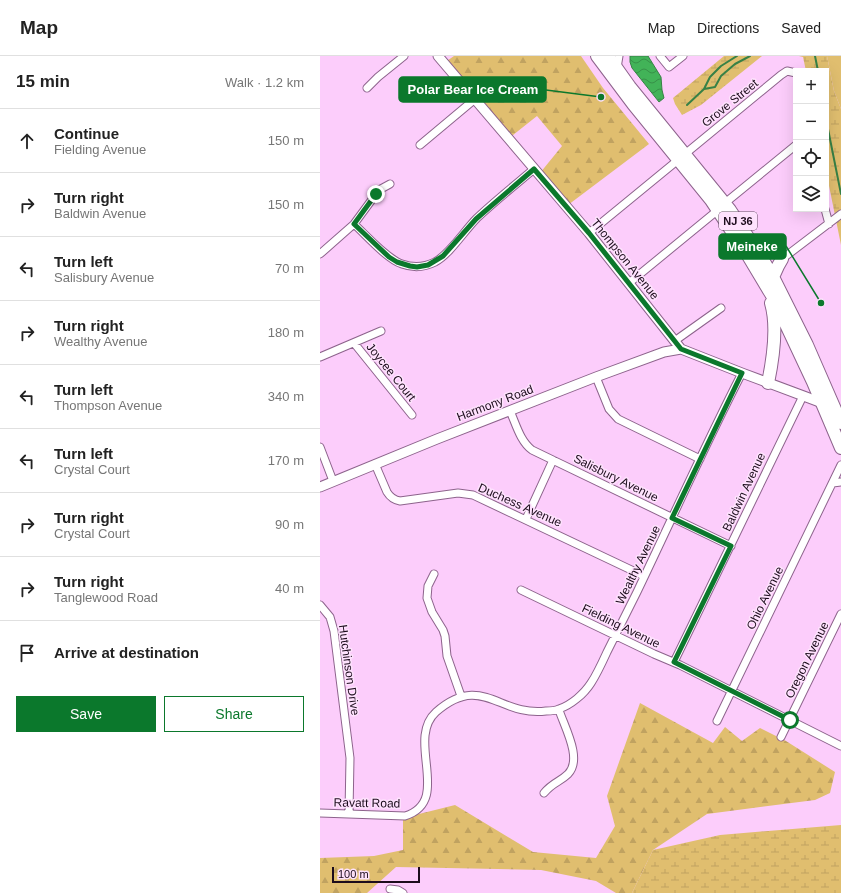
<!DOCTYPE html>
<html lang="en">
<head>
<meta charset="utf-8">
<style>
  :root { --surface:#fff; --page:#f6f6f6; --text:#222; --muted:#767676; --line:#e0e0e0; --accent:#0b782c }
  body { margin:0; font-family:Arial,sans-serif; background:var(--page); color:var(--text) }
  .controls { position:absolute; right:12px; top:12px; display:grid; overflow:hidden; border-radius:0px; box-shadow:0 4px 16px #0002 }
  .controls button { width:36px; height:36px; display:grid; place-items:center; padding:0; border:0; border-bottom:1px solid var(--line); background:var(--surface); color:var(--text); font:20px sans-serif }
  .scale { position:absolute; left:12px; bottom:10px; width:88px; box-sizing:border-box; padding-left:4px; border:2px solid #1c0c1c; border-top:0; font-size:11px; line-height:14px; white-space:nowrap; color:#1c0c1c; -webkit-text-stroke:3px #fee2fd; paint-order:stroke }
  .stop { position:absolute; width:12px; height:12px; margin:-9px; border:3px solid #0b782c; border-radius:50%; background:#fff }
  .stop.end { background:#0b782c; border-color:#fff; box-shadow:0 1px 4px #0008 }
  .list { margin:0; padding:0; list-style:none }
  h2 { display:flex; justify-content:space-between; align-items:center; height:52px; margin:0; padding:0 16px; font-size:17px }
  h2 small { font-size:13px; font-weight:400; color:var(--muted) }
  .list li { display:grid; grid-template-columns:26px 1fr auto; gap:12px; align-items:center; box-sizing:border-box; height:64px; padding:0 16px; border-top:1px solid var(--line) }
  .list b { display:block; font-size:15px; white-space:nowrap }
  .list p { margin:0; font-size:13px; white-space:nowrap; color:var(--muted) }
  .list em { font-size:13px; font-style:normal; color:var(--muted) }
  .actions { display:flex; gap:8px; padding:12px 16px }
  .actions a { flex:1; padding:9px 0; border:1px solid var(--accent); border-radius:0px; text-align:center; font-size:14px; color:var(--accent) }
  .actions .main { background:var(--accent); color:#fff }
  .icon { flex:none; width:22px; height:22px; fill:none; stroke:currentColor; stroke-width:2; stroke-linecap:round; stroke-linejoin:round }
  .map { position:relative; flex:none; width:521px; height:837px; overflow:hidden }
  header { display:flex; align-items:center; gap:24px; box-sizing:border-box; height:56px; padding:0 20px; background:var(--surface); border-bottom:1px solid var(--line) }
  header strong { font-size:19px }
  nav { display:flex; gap:22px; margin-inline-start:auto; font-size:14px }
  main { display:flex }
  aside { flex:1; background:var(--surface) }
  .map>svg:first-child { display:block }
</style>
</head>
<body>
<header>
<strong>Map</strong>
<nav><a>Map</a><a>Directions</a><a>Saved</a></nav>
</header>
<main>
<aside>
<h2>15 min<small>Walk · 1.2 km</small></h2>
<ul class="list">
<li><svg class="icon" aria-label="ahead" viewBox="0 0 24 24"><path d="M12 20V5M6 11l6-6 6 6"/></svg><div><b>Continue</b><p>Fielding Avenue</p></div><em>150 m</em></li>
<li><svg class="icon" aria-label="right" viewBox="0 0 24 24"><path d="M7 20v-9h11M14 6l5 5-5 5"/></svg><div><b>Turn right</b><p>Baldwin Avenue</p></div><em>150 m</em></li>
<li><svg class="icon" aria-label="left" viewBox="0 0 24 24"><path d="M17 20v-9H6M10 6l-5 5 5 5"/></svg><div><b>Turn left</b><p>Salisbury Avenue</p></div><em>70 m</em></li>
<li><svg class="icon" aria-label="right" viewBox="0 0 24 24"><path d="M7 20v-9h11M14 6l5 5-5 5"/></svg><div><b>Turn right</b><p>Wealthy Avenue</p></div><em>180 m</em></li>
<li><svg class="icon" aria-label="left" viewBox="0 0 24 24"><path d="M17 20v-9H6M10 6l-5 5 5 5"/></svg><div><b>Turn left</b><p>Thompson Avenue</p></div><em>340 m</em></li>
<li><svg class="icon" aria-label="left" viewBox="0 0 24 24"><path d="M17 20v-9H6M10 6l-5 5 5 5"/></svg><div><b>Turn left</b><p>Crystal Court</p></div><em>170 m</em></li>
<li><svg class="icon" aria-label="right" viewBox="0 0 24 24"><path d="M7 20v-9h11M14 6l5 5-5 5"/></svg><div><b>Turn right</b><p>Crystal Court</p></div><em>90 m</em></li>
<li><svg class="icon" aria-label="right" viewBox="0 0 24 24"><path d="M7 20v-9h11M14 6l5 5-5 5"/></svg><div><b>Turn right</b><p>Tanglewood Road</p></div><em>40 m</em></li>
<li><svg class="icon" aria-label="arrive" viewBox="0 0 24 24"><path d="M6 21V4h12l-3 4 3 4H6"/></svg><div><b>Arrive at destination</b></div></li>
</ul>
<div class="actions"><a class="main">Save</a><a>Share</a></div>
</aside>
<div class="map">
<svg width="521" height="837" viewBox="0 0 521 837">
  <defs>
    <pattern id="forest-firs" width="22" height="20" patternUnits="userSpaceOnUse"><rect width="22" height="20" fill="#e0be6f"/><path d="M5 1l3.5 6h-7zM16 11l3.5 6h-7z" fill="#c0a260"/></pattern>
    <pattern id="wetland-marsh" width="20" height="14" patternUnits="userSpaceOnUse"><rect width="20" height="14" fill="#e0be6f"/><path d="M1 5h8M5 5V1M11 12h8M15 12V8" fill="none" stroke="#c0a260"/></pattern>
    <pattern id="water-waves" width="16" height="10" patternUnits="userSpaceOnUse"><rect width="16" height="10" fill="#42b358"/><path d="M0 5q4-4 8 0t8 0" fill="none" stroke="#369048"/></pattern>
  </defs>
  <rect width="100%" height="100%" fill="#fccdfb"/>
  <path fill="#e0be6f" d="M507 0H521V53L514 35Z"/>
  <path fill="url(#forest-firs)" d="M134 0H261L283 32 329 88 248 149 220 117 242 90 217 60 188 83 124 7Z
    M320 647 393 687 405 671 422 685 440 672 466 685 515 716 510 737 495 744 387 758 333 794 312 837H296L276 825 221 814 76 811 47 837H0V802L54 800 83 794V762L135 749 213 796 276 802 295 770 287 740Z"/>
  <path fill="url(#wetland-marsh)" d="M404 0H442L381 49 362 59 355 48 353 42Z
    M479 0H507L514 35 521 53V189L506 115V15H486L483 1Z
    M521 769V837H312L333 794 400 779Z"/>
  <path fill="url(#water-waves)" stroke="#378146" d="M310 0H328L341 21 342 34 344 42 339 46 312 12 310 6Z"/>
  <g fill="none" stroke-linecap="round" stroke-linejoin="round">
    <path stroke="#378146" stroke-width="2" d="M495 0 498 15
      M384 33 390 21 401 10 417 0
      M367 49 384 33 395 31 401 20 415 8 430 0
      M506 63 521 138"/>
    <g stroke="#8d638c" stroke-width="9">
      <path id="minor" d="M340 0 349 11 363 0
        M297 12 299 0
        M47 32 58 21 84 0
        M100 89 155 43
        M365 98 461 19 467 15 476 17
        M405 147 476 89
        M505 153 509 168
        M34 168C46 179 67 203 82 208 93 212 105 211 115 206 130 198 144 175 157 162 175 145 195 129 214 113
        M269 177 358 104
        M0 198 34 168 59 134 70 128
        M462 203 521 158
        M309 227 398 154
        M356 284 401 252
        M34 287 92 359
        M0 301 61 275
        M276 321 289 353 298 363 380 403
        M190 355C196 368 200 385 212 394L411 490
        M0 391 13 425
        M55 408 67 436C70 441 74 444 80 445L138 437 153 439 324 520
        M513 427 521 426
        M206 463 233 404
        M114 518 108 530 107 542 112 556 123 574 125 580 127 600 141 640
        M201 534 334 598 360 609 521 690
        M0 549 10 561 14 575 30 702 29 757
        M354 606 483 340
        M397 665 521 409
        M461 681 521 558
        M224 737C233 726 240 726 248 718 263 703 244 670 239 654
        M0 757 85 760C133 745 85 684 116 656 162 616 179 661 226 655 230 655 235 655 239 653 251 649 264 638 271 627 277 618 282 607 287 596 297 576 307 556 317 536 352 463 385 389 422 317
        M70 833 78 834 83 837"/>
    </g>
    <g stroke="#8d638c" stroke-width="11">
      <path id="tertiary" d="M118 0 269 177 361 293 422 317 505 348
        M0 431 117 383 276 321 344 296 361 293"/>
    </g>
    <g stroke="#8d638c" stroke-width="14">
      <path id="trunk" d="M277 0 313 48 391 144 427 198 454 243 493 326 521 392
        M288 0 310 31 410 154 443 204 453 221 487 289 521 367
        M453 221 458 210 462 203
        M448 327C453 303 458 271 451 247"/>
    </g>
    <use href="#minor" stroke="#fff" stroke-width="7"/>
    <use href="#tertiary" stroke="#fff" stroke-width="9"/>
    <use href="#trunk" stroke="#fff" stroke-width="12"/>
  </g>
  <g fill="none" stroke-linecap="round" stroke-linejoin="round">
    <path stroke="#0b782c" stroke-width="5" d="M56 138 34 168 69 201 77 206 90 210 97 211 108 209 123 200 156 163 214 113 269 177 361 293 422 317 352 462 411 490 354 606 470 664"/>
  </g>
  <g text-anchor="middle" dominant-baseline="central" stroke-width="3" stroke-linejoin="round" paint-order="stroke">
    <rect fill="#fee2fd" stroke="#604c60" stroke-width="1" x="399" y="156" width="38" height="18" rx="3"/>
    <g font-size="11" font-weight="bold" fill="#1c0c1c">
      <text x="418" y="165">NJ 36</text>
    </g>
    <g font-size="12" fill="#1c0c1c" stroke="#fee2fd">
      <text transform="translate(410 47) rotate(-39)">Grove Street</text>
      <text transform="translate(305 203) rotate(51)">Thompson Avenue</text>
      <text transform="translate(71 316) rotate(51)">Joycee Court</text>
      <text transform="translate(175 347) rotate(-21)">Harmony Road</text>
      <text transform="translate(296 422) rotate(26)">Salisbury Avenue</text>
      <text transform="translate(424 436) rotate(-65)">Baldwin Avenue</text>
      <text transform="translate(200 449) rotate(24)">Duchess Avenue</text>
      <text transform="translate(318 509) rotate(-64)">Wealthy Avenue</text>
      <text transform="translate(445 542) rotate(-64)">Ohio Avenue</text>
      <text transform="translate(301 570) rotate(26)">Fielding Avenue</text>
      <text transform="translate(487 604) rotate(-64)">Oregon Avenue</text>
      <text transform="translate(29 614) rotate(82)">Hutchinson Drive</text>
      <text transform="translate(47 747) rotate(1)">Ravatt Road</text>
    </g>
  </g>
  <path fill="none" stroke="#0b782c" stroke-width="1.5" d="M281 41L226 34M501 247L466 190"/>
  <g fill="#0b782c" stroke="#fee2fd" stroke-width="1.5">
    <circle cx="281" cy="41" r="4"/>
    <circle cx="501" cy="247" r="4"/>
  </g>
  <g fill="#0b782c" stroke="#0b782c" stroke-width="1.5">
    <rect x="79" y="21" width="147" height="25" rx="4"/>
    <rect x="399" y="178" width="67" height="25" rx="4"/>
  </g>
  <g font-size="13" text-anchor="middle" font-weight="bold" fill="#fff">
    <text x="153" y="38">Polar Bear Ice Cream</text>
    <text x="432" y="195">Meineke</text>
  </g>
</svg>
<div class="controls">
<button>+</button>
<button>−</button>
<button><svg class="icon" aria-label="locate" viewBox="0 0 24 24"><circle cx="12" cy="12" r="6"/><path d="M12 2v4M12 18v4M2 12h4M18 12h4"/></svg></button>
<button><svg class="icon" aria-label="layers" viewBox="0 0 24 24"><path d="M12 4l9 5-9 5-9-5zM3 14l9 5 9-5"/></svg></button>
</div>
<div class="scale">100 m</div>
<div class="stop" style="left:470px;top:664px"></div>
<div class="stop end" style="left:56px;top:138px"></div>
</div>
</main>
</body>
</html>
